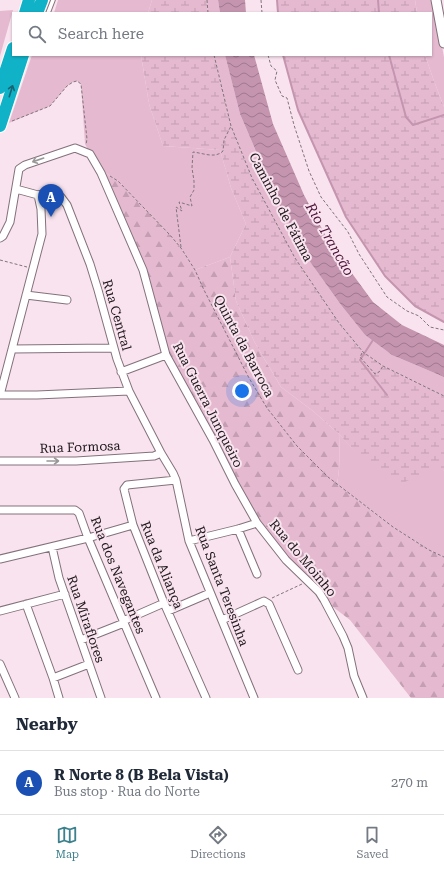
<!DOCTYPE html>
<html lang="en">
<head>
<meta charset="utf-8">
<style>
  :root { --surface:#fff; --page:#f6f6f7; --text:#1f2937; --muted:#747a83; --line:#e0e1e3; --accent:#3c818d }
  body { margin:0; font-family:"Roboto Serif",serif; background:var(--page); color:var(--text) }
  .you { position:absolute; left:242px; top:391px; width:14px; height:14px; margin:-10px; border:3px solid #fff; border-radius:50%; background:#1a73e8; box-shadow:0 0 0 6px #1a73e833 }
  .badge { display:grid; place-items:center; width:26px; height:26px; border-radius:50%; background:var(--accent); color:#fff; font-size:13px; font-weight:700 }
  .pin { position:absolute; translate:-50% -33px; filter:drop-shadow(0 1px 2px #0008) }
  .pin::after { content:''; position:absolute; top:21px; width:14px; height:12px; background:inherit; clip-path:polygon(0 0,100% 0,50% 100%) }
  .list { margin:0; padding:0; list-style:none }
  h2 { display:flex; justify-content:space-between; align-items:center; height:52px; margin:0; padding:0 16px; font-size:17px }
  h2 small { font-size:13px; font-weight:400; color:var(--muted) }
  .list li { display:grid; grid-template-columns:26px 1fr auto; gap:12px; align-items:center; box-sizing:border-box; height:64px; padding:0 16px; border-top:1px solid var(--line) }
  .list b { display:block; font-size:15px; white-space:nowrap }
  .list p { margin:0; font-size:13px; white-space:nowrap; color:var(--muted) }
  .list em { font-size:13px; font-style:normal; color:var(--muted) }
  .icon { flex:none; width:22px; height:22px; fill:none; stroke:currentColor; stroke-width:2; stroke-linecap:round; stroke-linejoin:round }
  .map { position:relative; flex:none; width:444px; height:698px; overflow:hidden }
  .search { position:absolute; background:var(--surface); box-shadow:0 1px 3px #0004; left:12px; right:12px; top:12px; height:44px; display:flex; align-items:center; gap:10px; box-sizing:border-box; padding:0 14px; border-radius:0px; color:var(--muted); font-size:15px }
  .sheet { height:116px; background:var(--surface) }
  nav { display:flex; justify-content:space-around; align-items:center; box-sizing:border-box; height:56px; border-top:1px solid var(--line); background:var(--surface); font-size:11px; color:var(--muted) }
  nav a { display:grid; justify-items:center; gap:2px }
  nav .on { color:var(--accent) }
  .map>svg:first-child { display:block }
</style>
</head>
<body>
<div class="map">
<svg width="444" height="698" viewBox="0 0 444 698">
  <defs>
    <pattern id="forest-firs" width="22" height="20" patternUnits="userSpaceOnUse"><rect width="22" height="20" fill="#e5bad1"/><path d="M5 1l3.5 6h-7zM16 11l3.5 6h-7z" fill="#c49fb3"/></pattern>
    <pattern id="wetland-marsh" width="20" height="14" patternUnits="userSpaceOnUse"><rect width="20" height="14" fill="#e5bad1"/><path d="M1 5h8M5 5V1M11 12h8M15 12V8" fill="none" stroke="#c49fb3"/></pattern>
    <pattern id="water-waves" width="16" height="10" patternUnits="userSpaceOnUse"><rect width="16" height="10" fill="#c595b0"/><path d="M0 5q4-4 8 0t8 0" fill="none" stroke="#9f798e"/></pattern>
  </defs>
  <rect width="100%" height="100%" fill="#f8e3ee"/>
  <path fill="#e5bad1" d="M58 0H152L148 13H54Z
    M207 0H218L220 13H208Z
    M415 0H433L444 57V107L434 81 425 55H431V13H417Z
    M13 10 0 56V11Z
    M32 55H141L149 104 163 146 220 150 231 188 246 224 230 257 195 270 181 248 170 235 118 181 106 173H101L85 144 81 84 77 81 73 82 67 86 50 106 9 123Z
    M214 55H225L240 114 276 198 308 259 341 305 365 335 392 355 444 377V396L383 366 363 352 339 323 295 258 252 178 231 126Z
    M339 434 365 462 440 465 444 471V557L429 550 393 527 337 484C340 468 340 451 339 434Z"/>
  <path fill="url(#forest-firs)" d="M101 173H106L118 181 170 235 181 248 195 270 230 257 236 301 255 343 281 387 313 411 339 434C340 451 340 468 337 484L393 527 429 550 444 557V698H411L350 620 324 600 257 523 166 355 143 270Z"/>
  <path fill="url(#wetland-marsh)" d="M152 0H207L208 13H148Z
    M277 0H415L417 13H278Z
    M141 55H214L231 126 252 178 295 258 339 323 363 352 383 366 444 396V471L439 466 403 483 364 462 339 434 313 411 281 387 255 343 236 301 230 257 246 224 231 188 220 150 163 146 149 104Z
    M283 55H425L434 81 444 107V322L415 306 385 276 346 217 298 110Z"/>
  <path fill="url(#water-waves)" d="M218 0H245L246 13H220Z
    M225 55H254L273 124 304 195 329 242 373 302 402 325 444 345V377L392 355 365 335 341 305 308 259 276 198 240 114Z"/>
  <g fill="none" stroke-linecap="round" stroke-linejoin="round">
    <path stroke="#c595b0" stroke-width="2" d="M277 0 278 13
      M378 0 379 13
      M283 55 298 110 346 217 385 276 415 306 444 322
      M389 55 406 117 413 125 444 115
      M373 340 360 360 387 395"/>
    <g stroke="#83717b" stroke-width="5.5">
      <path id="lane" d="M48 13 53 0"/>
    </g>
    <g stroke="#83717b" stroke-width="9">
      <path id="street" d="M16 189 38 195 48 193 61 197 67 205 90 264 98 290 117 359 129 391 161 453 173 473 176 480 189 541 254 698
        M0 238 3 236 10 222 19 169 25 165 75 148 90 154 101 173 143 270 166 355 213 440 235 484 257 523 286 560 319 592 324 600 343 636 348 648 354 676 363 698
        M26 295 67 300
        M12 349 113 348
        M121 372 166 355
        M0 395 42 234 41 209 38 195
        M0 395H37L129 391
        M0 461H76L154 456 161 453
        M176 480 127 485 124 489 133 525 164 603 206 698
        M0 510H75L79 513 88 538 156 698
        M238 529 257 574
        M189 541 238 529 257 523
        M52 547 59 578 101 698
        M0 559 88 538 133 525
        M26 604 53 678 59 698
        M0 611 65 594
        M168 611 210 593
        M222 620 264 601 269 604 298 670
        M123 621 164 603
        M81 640 124 623
        M0 664 15 698
        M53 678 89 664"/>
    </g>
    <g stroke="#83717b" stroke-width="11">
      <path id="secondary" d="M436 0 444 43"/>
    </g>
    <g stroke="#fff" stroke-width="14">
      <path id="highway" d="M25 13 29 0
        M37 13 42 0
        M0 88 13 48
        M0 126 23 55"/>
    </g>
    <path stroke="#81747b" stroke-width="1" stroke-dasharray="3 2" stroke-linecap="butt" d="M207 0 208 13
      M261 0 262 13
      M214 55 231 126 252 178 295 258 339 323 363 352 383 366 444 396
      M268 55 271 66 277 71 275 80 282 96 287 98 294 125 309 171 321 197 348 232 359 254 387 297 407 311 419 316 430 327 444 330
      M12 121 50 106 67 86 73 82 77 81 81 84 87 139 86 145
      M110 176 118 181 170 235 181 248 195 270 204 290 249 378 267 408 297 446 328 477 393 527 429 550 444 557
      M181 247 176 207 182 211 179 202 192 206 190 197 194 190V181L192 168 193 152C203 153 215 159 223 151L224 140 231 126
      M0 260 27 267
      M362 353 360 357 375 374 379 372 383 366
      M272 598 302 584"/>
    <use href="#lane" stroke="#fff" stroke-width="3.5"/>
    <use href="#street" stroke="#fff" stroke-width="7"/>
    <use href="#secondary" stroke="#fff" stroke-width="9"/>
    <use href="#highway" stroke="#10b2c8" stroke-width="12"/>
  </g>
  <defs><path id="oneway-shaft" d="M-6 0H5M1.5-3L5.5 0L1.5 3" fill="none" stroke-width="1.6" stroke-linecap="round" stroke-linejoin="round"/></defs>
  <use stroke="#176472" href="#oneway-shaft" transform="translate(11 91) rotate(-73)"/>
  <g stroke="#9a9798">
    <use href="#oneway-shaft" transform="translate(38 160) rotate(161)"/>
    <use href="#oneway-shaft" transform="translate(53 461)"/>
  </g>
  <g text-anchor="middle" dominant-baseline="central" stroke-width="4" stroke-linejoin="round" paint-order="stroke">
    <g font-size="13" fill="#1e171b" stroke="#f8e3ee">
      <text transform="translate(281 207) rotate(62)">Caminho de Fátima</text>
      <text transform="translate(117 315) rotate(74)">Rua Central</text>
      <text transform="translate(244 346) rotate(62)">Quinta da Barroca</text>
      <text transform="translate(208 405) rotate(63)">Rua Guerra Junqueiro</text>
      <text transform="translate(80 447) rotate(-2)">Rua Formosa</text>
      <text transform="translate(303 558) rotate(50)">Rua do Moinho</text>
      <text transform="translate(162 565) rotate(68)">Rua da Aliança</text>
      <text transform="translate(118 575) rotate(68)">Rua dos Navegantes</text>
      <text transform="translate(222 586) rotate(69)">Rua Santa Teresinha</text>
      <text transform="translate(86 619) rotate(71)">Rua Miraflores</text>
    </g>
    <g font-size="14" font-style="italic" fill="#4c1238" stroke="#f8e3ee">
      <text transform="translate(330 239) rotate(60)">Rio Trancão</text>
    </g>
  </g>
</svg>
<div class="you"></div>
<div class="pin badge" style="left:51px;top:217px;background:#1a4fb4">A</div>
<div class="search"><svg class="icon" aria-label="search" viewBox="0 0 24 24"><circle cx="10" cy="10" r="6"/><path d="M15 15l6 6"/></svg>Search here</div>
</div>
<section class="sheet">
<h2>Nearby<small></small></h2>
<ul class="list">
<li><span class="badge" style="background:#1a4fb4">A</span><div><b>R Norte 8 (B Bela Vista)</b><p>Bus stop · Rua do Norte</p></div><em>270 m</em></li>
</ul>
</section>
<nav>
<a class="on"><svg class="icon" aria-label="map" viewBox="0 0 24 24"><path d="M3 6l6-2 6 2 6-2v14l-6 2-6-2-6 2zM9 4v14M15 6v14"/></svg>Map</a>
<a><svg class="icon" aria-label="directions" viewBox="0 0 24 24"><path d="M12 3l9 9-9 9-9-9zM9 14v-3h6M13 9l2 2-2 2"/></svg>Directions</a>
<a><svg class="icon" aria-label="saved" viewBox="0 0 24 24"><path d="M7 4h10v16l-5-4-5 4z"/></svg>Saved</a>
</nav>
</body>
</html>
